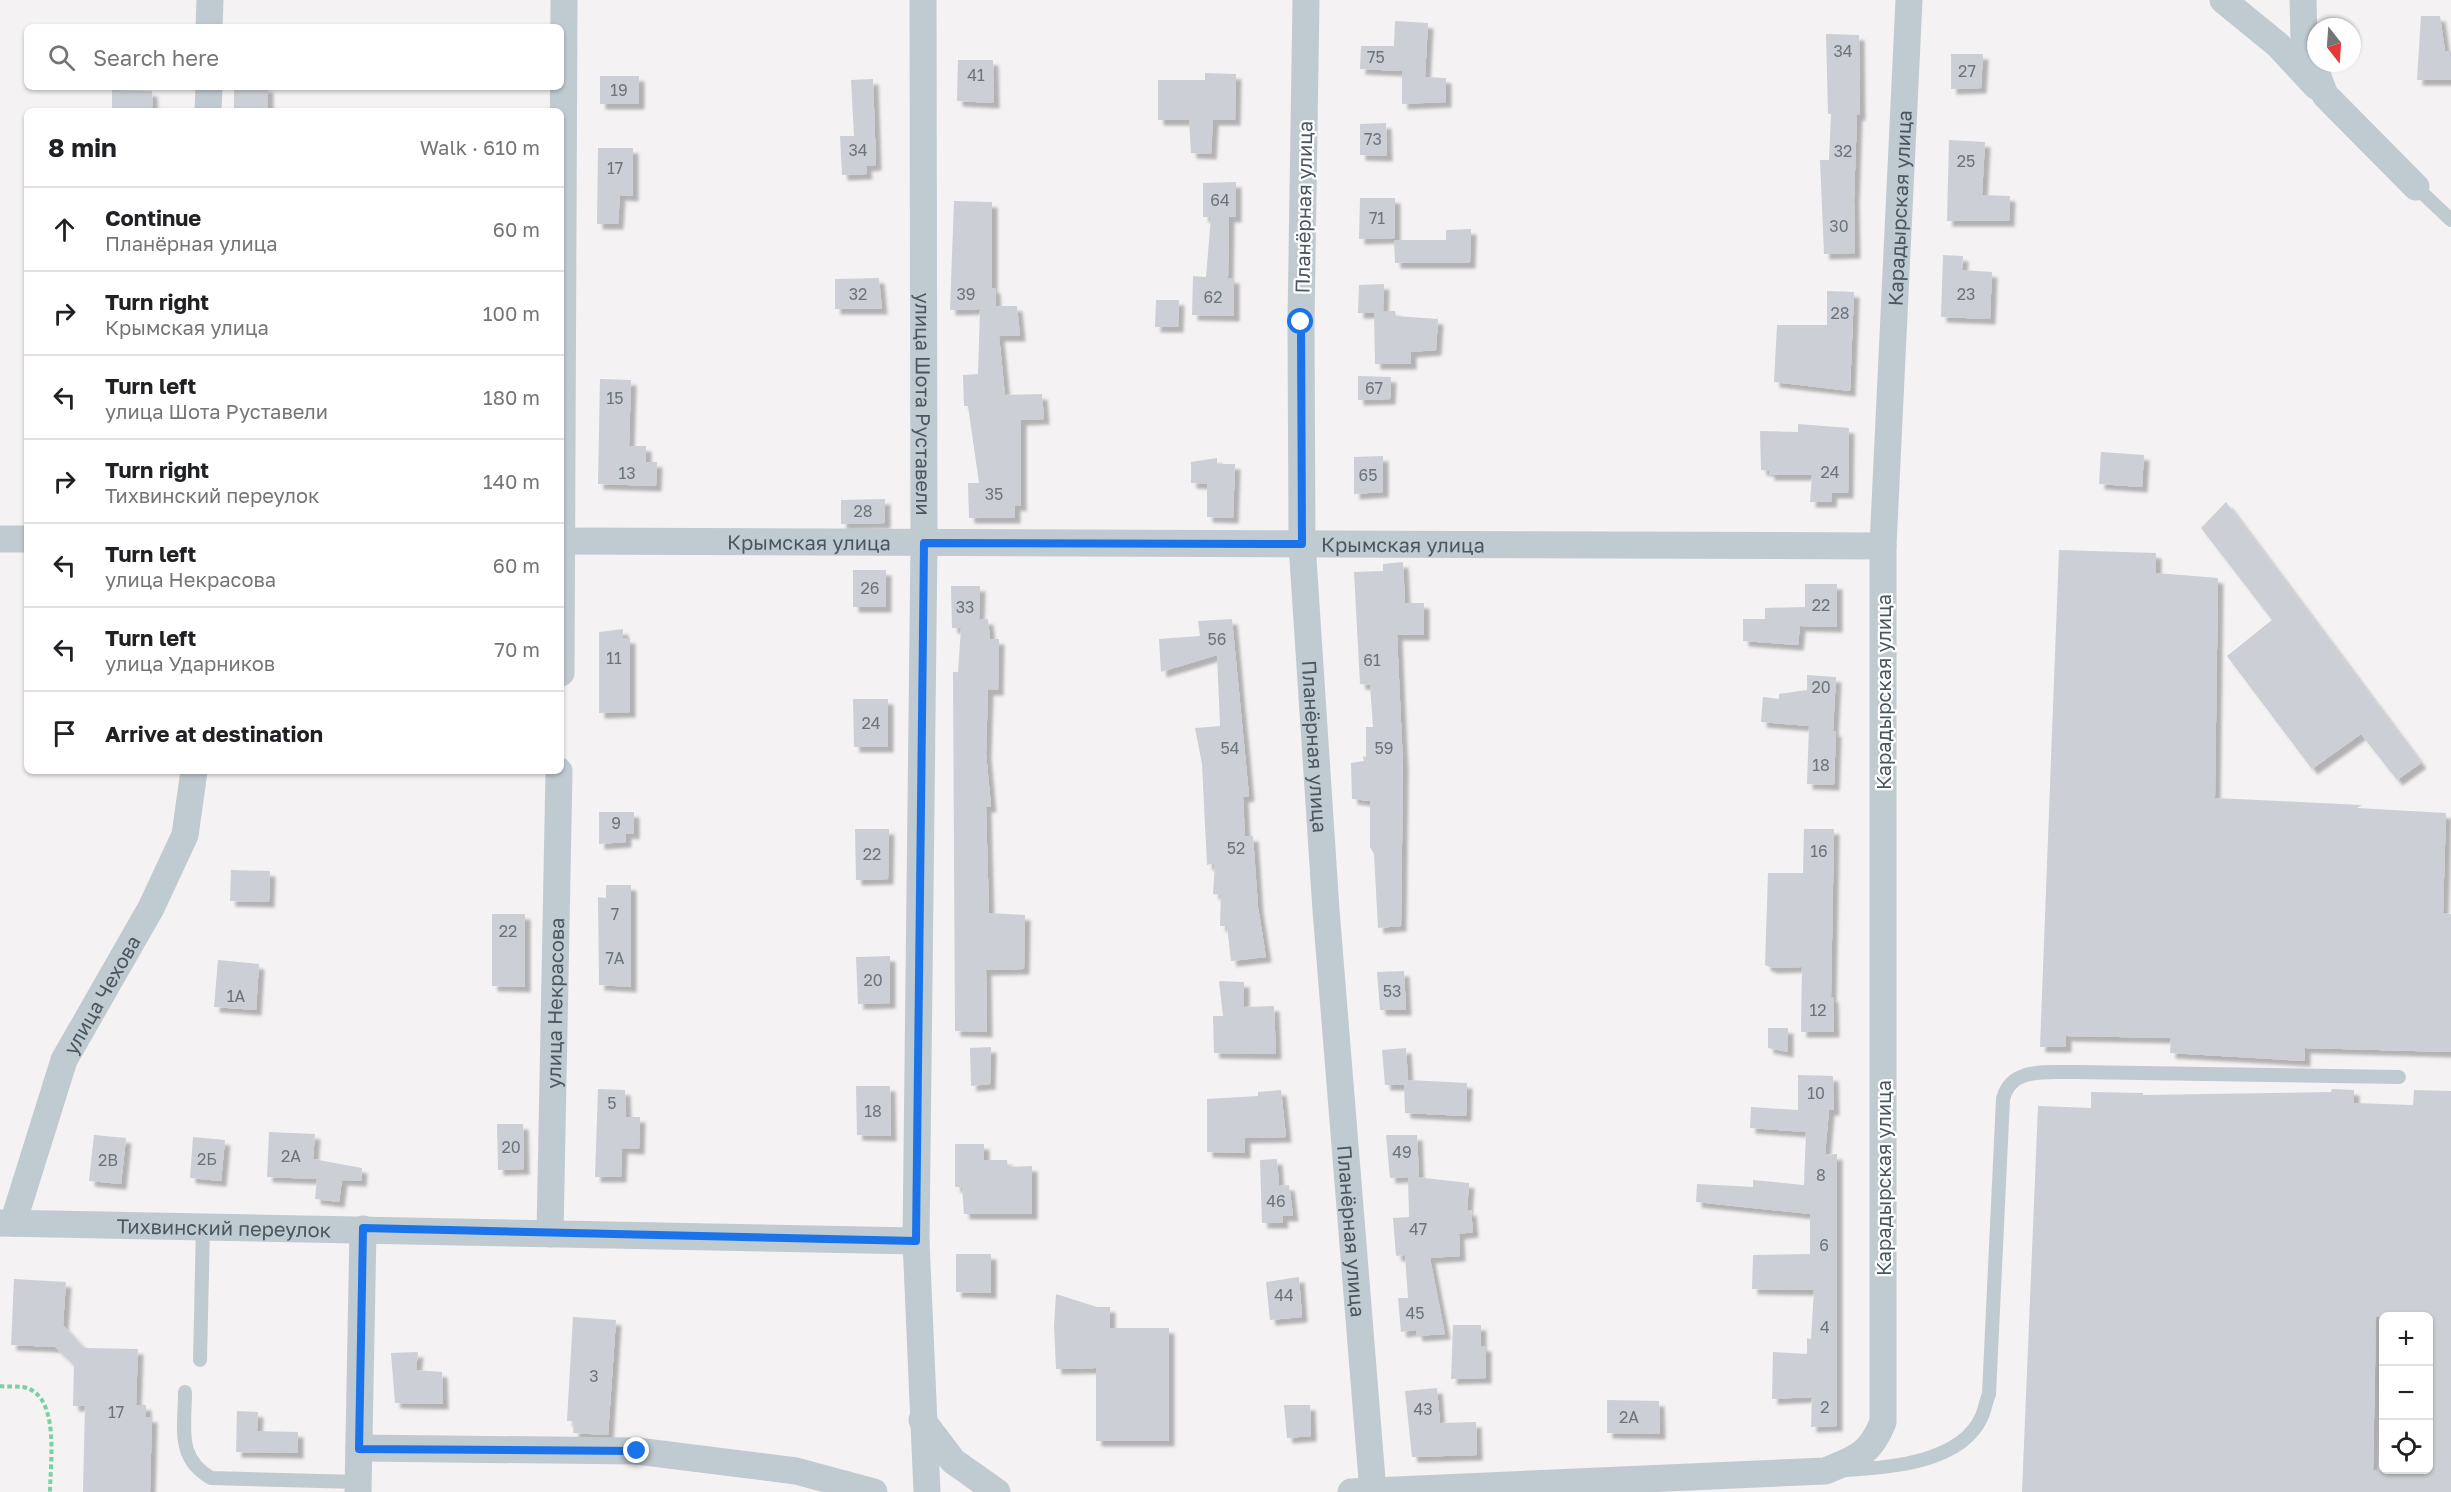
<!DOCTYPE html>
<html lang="en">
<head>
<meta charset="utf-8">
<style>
  :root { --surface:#fff; --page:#f2f2f2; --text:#202124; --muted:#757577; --line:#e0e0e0 }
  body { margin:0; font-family:"Golos Text",sans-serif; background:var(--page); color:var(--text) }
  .controls { position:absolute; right:18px; bottom:18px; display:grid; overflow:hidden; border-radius:9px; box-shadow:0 2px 4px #0004 }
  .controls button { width:54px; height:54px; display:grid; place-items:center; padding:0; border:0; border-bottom:2px solid var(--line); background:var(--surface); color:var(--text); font:30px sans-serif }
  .compass { position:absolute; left:2307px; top:18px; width:54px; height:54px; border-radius:50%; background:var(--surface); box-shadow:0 2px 4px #0004; rotate:163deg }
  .stop { position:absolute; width:18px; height:18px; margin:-14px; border:4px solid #1a73e8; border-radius:50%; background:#fff }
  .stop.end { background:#1a73e8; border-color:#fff; box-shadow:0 2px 6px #0008 }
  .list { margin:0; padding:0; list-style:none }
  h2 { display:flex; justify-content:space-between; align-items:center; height:78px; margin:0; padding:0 24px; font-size:26px }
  h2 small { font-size:20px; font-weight:400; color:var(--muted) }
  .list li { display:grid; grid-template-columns:39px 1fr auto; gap:18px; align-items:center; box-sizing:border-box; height:84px; padding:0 24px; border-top:2px solid var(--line) }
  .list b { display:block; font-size:22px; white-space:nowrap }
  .list p { margin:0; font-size:20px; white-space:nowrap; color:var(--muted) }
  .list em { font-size:20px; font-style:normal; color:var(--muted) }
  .icon { flex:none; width:33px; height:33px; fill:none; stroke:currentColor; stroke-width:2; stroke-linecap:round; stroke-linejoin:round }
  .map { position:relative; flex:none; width:2451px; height:1492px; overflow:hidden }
  .search { position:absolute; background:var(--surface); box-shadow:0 2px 4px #0004; left:24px; top:24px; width:540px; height:66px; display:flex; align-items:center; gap:15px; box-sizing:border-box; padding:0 21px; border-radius:9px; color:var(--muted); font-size:22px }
  .panel { position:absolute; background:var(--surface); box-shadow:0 2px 4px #0004; left:24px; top:108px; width:540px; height:666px; border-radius:9px }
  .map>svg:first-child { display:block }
</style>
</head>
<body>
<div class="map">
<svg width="2451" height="1492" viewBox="0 0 2451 1492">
  <defs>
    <filter id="shadow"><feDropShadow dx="5.5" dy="5.5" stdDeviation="1.5" flood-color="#0004"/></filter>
  </defs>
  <rect width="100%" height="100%" fill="#f4f2f2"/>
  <path fill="#cccfd5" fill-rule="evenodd" filter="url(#shadow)" d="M2421 16H2440L2445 51H2451V80H2417Z
    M1395 21 1428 23 1425 77 1446 78V102L1402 104V71L1360 69 1361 46H1394Z
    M1826 34 1859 35 1860 115H1857L1854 200 1855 253 1824 254 1820 160H1829L1831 114H1828Z
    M1951 54H1983L1981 88 1951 89Z
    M958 60H993L994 103 957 101Z
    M1205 73 1236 74 1235 120H1213L1211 154 1191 153 1189 120H1158V80H1205Z
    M600 76H639V104H600Z
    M873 79 876 165 866 166 867 174 842 175 840 136H854L851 80Z
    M234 87H268V111H234Z
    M112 90 152 91 153 111H112Z
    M1386 123 1387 156 1360 155V124Z
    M1949 140 1985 142 1982 195 2010 196 2009 221H1947Z
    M598 148H633V196L620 195 618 224H597Z
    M1236 182V217H1229L1228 278H1234V316L1192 315 1193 276 1206 277 1211 217H1203V183Z
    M1360 198H1395V238L1359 239Z
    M954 201 992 202V288H995L996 306H1017L1020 336H999L1005 395 1042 394 1044 419 1021 420V506L1015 505V518H969L968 483H979L968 406H964L963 375 978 374 980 309 950 310Z
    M1471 229 1470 263H1395L1394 240H1446V230Z
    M1943 255 1963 256 1962 270 1992 272 1990 319 1941 317Z
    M879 278 882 309H835V279Z
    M1384 284 1383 311H1395L1396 316 1438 319 1436 350 1411 352V364H1375L1374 313H1358L1359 285Z
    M1827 291 1854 292 1850 391 1774 382 1777 325H1827Z
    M1156 300H1179L1178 327H1155Z
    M1358 376 1391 377 1390 399 1358 400Z
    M600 379 631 380 629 446H646V462H657L656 486 598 484Z
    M1798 424 1849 428 1848 493H1832L1831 502H1810L1812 475H1769V471L1761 470 1760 431 1798 432Z
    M2101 452 2144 455 2142 487 2099 484Z
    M1383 456V492L1354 494V457Z
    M1217 458V464H1235L1233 518 1207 517V484L1191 483V462Z
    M885 499V523L841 524V500Z
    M2226 502 2421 763 2397 780 2361 734 2312 769 2227 656 2272 620 2201 528Z
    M2059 550 2156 553V573L2218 578 2215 798 2362 805 2357 808 2446 813 2443 913 2451 914V1052L2305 1048V1061L2170 1053 2171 1038 2066 1036V1047H2040Z
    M1403 562 1405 603H1424V635H1397L1403 765 1401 926 1378 928 1374 854 1370 847V801L1352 799 1351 763 1364 761 1363 756 1366 757V727H1373L1370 685 1360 684 1354 572 1383 571V564Z
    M853 570H886V607H853Z
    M1805 584H1837V627L1800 626 1798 645 1743 641V619H1765V608L1805 607Z
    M951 586H980L979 620 988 619 990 639H999L998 690H988L986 753 991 807H986L989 913 1025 915 1024 969 986 970 987 1032 955 1031 953 672H958L961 628H952Z
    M1232 619 1249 796 1243 797 1245 836H1253L1258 907 1266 957 1231 961 1227 926H1220L1221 895 1213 894 1215 863 1207 865 1202 764 1195 728 1220 726 1217 655 1161 672 1159 639 1200 636 1198 621Z
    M623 629V638H630V712L599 713V632Z
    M1807 675 1836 677 1833 731H1836L1834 785 1807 784 1809 726 1761 722 1763 697 1779 699V694L1807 690Z
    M853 699H888V747H854Z
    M599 812H634V834L626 833V842L599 844Z
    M855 829H889L888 879 856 880Z
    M1804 829H1834L1831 997H1833L1834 1032H1801L1802 967 1772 968 1765 965 1768 873H1803Z
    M231 870 270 871 269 902 230 901Z
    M606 885H631V987L599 985 598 897 606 898Z
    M492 914H525V987L492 986Z
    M890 956V1003L858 1004 856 957Z
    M218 960 259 964 256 1010 214 1007Z
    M1404 971 1406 1010H1380L1377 972Z
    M1219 981 1244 982V1007L1274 1006 1276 1054 1214 1053 1213 1016H1223Z
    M1768 1028H1788V1052L1768 1048Z
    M991 1047 990 1084 971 1086 970 1048Z
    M1406 1048 1408 1080 1467 1083 1466 1116 1405 1113 1404 1085H1385L1382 1050Z
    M1798 1075 1833 1076 1834 1110H1829L1825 1155 1837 1154V1426L1811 1427 1812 1397 1772 1399 1773 1352 1807 1354V1338L1811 1339 1814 1290 1752 1289 1753 1255 1810 1254V1214L1696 1202 1697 1184 1753 1187V1180L1804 1185 1806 1132 1750 1128 1751 1107 1798 1110Z
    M856 1086H890L891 1136 857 1135Z
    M598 1089 625 1090 626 1117H640L639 1149 622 1148 621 1177H595Z
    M2332 1089 2354 1090V1103L2413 1105 2414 1090 2451 1091V1492H2022L2038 1106 2091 1108V1092L2143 1093V1095L2331 1092ZM2376 1317H2428V1470H2373Z
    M1281 1090 1286 1137 1245 1138V1153L1207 1152V1099L1258 1096V1092Z
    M497 1124H523L524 1169 498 1170Z
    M269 1132 315 1134 313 1159 362 1168 361 1181 342 1180 339 1202 315 1199 317 1179 267 1177Z
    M94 1135 126 1138 121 1184 89 1181Z
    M1386 1135H1417L1419 1177H1416L1469 1183 1467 1211 1471 1210 1473 1232 1459 1234 1460 1256 1430 1258 1445 1334 1417 1336 1416 1330 1401 1332 1398 1298H1408L1405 1255 1396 1256 1393 1218 1409 1217 1408 1177 1390 1178Z
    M193 1137 225 1140 221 1181 190 1178Z
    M955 1144H984V1160H1007L1008 1167 1032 1166V1214H964L962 1187H955Z
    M1277 1159 1279 1186 1289 1185 1293 1216H1282L1283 1223H1262L1260 1160Z
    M956 1254H991V1293L956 1292Z
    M1299 1277 1302 1317 1270 1320 1266 1282Z
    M14 1279 66 1282 63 1325 84 1348 138 1349 136 1405H146V1417H152L150 1492H83L85 1406H73L74 1365 55 1347 11 1345Z
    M1056 1294 1097 1307H1110V1328H1169V1441H1096V1368L1056 1369 1054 1326Z
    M573 1317 616 1320 608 1435 573 1433 574 1421H567Z
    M1453 1325H1481V1346H1486V1378L1451 1379Z
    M418 1352 416 1370 442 1372 443 1404 395 1403 391 1353Z
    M1437 1388 1440 1423 1476 1422 1477 1455 1412 1457 1405 1391Z
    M1607 1400 1659 1401 1660 1434 1607 1433Z
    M1284 1405H1310L1311 1436 1287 1438Z
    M237 1411 258 1412 257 1431 298 1432V1453L236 1452Z"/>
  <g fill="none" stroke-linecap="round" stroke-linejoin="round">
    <path stroke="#79d0a3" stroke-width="4" stroke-dasharray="4.5 3" stroke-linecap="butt" d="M0 1386C7 1387 16 1386 23 1387 61 1394 50 1464 50 1492"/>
    <path stroke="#c0cad1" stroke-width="14" d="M2416 187 2451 220
      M200 1360 203 1226
      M185 1392C185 1428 176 1458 211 1478L358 1482
      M1845 1470C1888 1468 1962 1463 1982 1416 1985 1409 1986 1401 1989 1394L2003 1099C2011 1066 2048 1073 2075 1072L2399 1077"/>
    <g stroke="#c0cad1" stroke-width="27">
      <path id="s1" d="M923 0 924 543 916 1241 927 1492"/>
      <path id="s2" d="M1306 0 1301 322 1302 544 1326 910 1373 1492"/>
      <path d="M2223 0 2278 45 2316 86"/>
      <path d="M2303 0 2304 40 2325 95 2416 187"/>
      <path d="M209 27 210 0"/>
      <path d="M208 111 209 87"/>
      <path d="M0 539H27"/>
      <path id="s3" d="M561 541 1883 546"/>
      <path d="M561 673 564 0"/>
      <path id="s4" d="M0 1223 916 1241"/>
      <path id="s5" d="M13 1223 64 1060 151 908 185 835 194 771"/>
      <path id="s6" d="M550 1234 559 771"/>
      <path d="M922 1420 953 1461 997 1492"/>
      <path d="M359 1448 637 1451 796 1471 874 1492"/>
      <path d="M358 1492 363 1229"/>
      <path id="s7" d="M1351 1492 1825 1471C1856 1458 1870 1455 1883 1422V546L1909 0"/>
    </g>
  </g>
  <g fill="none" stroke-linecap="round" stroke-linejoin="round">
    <path stroke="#1a73e8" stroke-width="8" d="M637 1451 359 1449 363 1228 916 1241 924 543 1302 544 1301 322"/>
  </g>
  <g text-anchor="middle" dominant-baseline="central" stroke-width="4.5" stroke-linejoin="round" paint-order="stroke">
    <g font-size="16" fill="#6a747d">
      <text x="1843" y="51">34</text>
      <text x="1376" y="57">75</text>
      <text x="1967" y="71">27</text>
      <text x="976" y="75">41</text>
      <text x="619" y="90">19</text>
      <text x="1373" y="139">73</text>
      <text x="858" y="150">34</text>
      <text x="1843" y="151">32</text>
      <text x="1966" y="161">25</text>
      <text x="615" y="168">17</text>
      <text x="1220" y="200">64</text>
      <text x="1377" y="218">71</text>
      <text x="1839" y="226">30</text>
      <text x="858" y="294">32</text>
      <text x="966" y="294">39</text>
      <text x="1966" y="294">23</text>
      <text x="1213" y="297">62</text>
      <text x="1840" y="313">28</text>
      <text x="1374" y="388">67</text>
      <text x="615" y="398">15</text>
      <text x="1830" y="472">24</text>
      <text x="627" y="473">13</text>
      <text x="1368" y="475">65</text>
      <text x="994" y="494">35</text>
      <text x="863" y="511">28</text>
      <text x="870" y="588">26</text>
      <text x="1821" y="605">22</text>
      <text x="965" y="607">33</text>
      <text x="1217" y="639">56</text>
      <text x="614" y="658">11</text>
      <text x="1372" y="660">61</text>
      <text x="1821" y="687">20</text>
      <text x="871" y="723">24</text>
      <text x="1230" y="748">54</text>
      <text x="1384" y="748">59</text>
      <text x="1821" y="765">18</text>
      <text x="616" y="823">9</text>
      <text x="1236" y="848">52</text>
      <text x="1819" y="851">16</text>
      <text x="872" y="854">22</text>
      <text x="615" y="914">7</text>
      <text x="508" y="931">22</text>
      <text x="615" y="958">7А</text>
      <text x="873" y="980">20</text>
      <text x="1392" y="991">53</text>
      <text x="236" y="996">1А</text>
      <text x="1818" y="1010">12</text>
      <text x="1816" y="1093">10</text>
      <text x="612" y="1103">5</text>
      <text x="873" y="1111">18</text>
      <text x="511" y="1147">20</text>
      <text x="1402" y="1152">49</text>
      <text x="291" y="1156">2А</text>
      <text x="207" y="1159">2Б</text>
      <text x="108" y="1160">2В</text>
      <text x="1821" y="1175">8</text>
      <text x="1276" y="1201">46</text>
      <text x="1418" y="1229">47</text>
      <text x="1824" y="1245">6</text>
      <text x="1284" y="1295">44</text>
      <text x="1415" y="1313">45</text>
      <text x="1825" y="1327">4</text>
      <text x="594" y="1376">3</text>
      <text x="1825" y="1407">2</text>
      <text x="1423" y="1409">43</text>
      <text x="116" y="1412">17</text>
      <text x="1629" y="1417">2А</text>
    </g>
    <g font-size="20" fill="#495660" stroke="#fff">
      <text transform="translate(1303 207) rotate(-89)">Планёрная улица</text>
      <text stroke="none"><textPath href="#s7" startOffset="1768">Карадырская улица</textPath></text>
      <text stroke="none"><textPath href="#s1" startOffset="404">улица Шота Руставели</textPath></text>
      <text stroke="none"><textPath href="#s3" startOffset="248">Крымская улица</textPath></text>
      <text stroke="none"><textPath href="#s3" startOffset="842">Крымская улица</textPath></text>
      <text transform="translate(1883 692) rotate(-90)">Карадырская улица</text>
      <text stroke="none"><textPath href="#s2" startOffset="747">Планёрная улица</textPath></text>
      <text stroke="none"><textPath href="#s5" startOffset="246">улица Чехова</textPath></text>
      <text stroke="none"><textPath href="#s6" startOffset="231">улица Некрасова</textPath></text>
      <text transform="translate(1883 1178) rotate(-90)">Карадырская улица</text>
      <text stroke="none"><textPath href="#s4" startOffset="224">Тихвинский переулок</textPath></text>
      <text stroke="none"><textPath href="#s2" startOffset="1233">Планёрная улица</textPath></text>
    </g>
  </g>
</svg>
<div class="controls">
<button>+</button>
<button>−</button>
<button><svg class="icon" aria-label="locate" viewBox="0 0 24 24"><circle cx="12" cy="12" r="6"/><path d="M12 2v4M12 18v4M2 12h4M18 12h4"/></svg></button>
</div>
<svg class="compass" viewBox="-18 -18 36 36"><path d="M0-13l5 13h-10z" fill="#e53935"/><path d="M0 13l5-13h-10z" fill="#757577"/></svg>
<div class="stop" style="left:1301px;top:322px"></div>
<div class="stop end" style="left:637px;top:1451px"></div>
<div class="search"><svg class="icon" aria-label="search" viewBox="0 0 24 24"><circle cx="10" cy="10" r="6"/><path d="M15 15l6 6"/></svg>Search here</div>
<section class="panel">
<h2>8 min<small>Walk · 610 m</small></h2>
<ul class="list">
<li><svg class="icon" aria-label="ahead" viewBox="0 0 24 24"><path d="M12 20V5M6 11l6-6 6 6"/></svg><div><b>Continue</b><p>Планёрная улица</p></div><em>60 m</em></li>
<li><svg class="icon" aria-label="right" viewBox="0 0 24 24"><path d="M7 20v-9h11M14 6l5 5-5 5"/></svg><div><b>Turn right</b><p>Крымская улица</p></div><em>100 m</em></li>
<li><svg class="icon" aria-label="left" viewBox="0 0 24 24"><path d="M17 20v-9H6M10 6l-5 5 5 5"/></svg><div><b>Turn left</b><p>улица Шота Руставели</p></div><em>180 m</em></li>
<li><svg class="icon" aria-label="right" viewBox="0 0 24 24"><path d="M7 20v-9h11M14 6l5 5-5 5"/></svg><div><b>Turn right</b><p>Тихвинский переулок</p></div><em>140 m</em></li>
<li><svg class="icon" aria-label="left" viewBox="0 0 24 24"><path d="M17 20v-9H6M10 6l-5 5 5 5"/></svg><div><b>Turn left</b><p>улица Некрасова</p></div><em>60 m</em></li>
<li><svg class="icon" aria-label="left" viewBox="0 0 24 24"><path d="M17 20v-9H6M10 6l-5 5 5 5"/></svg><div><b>Turn left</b><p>улица Ударников</p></div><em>70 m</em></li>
<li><svg class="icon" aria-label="arrive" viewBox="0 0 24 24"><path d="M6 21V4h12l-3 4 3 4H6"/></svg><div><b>Arrive at destination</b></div></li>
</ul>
</section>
</div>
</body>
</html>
